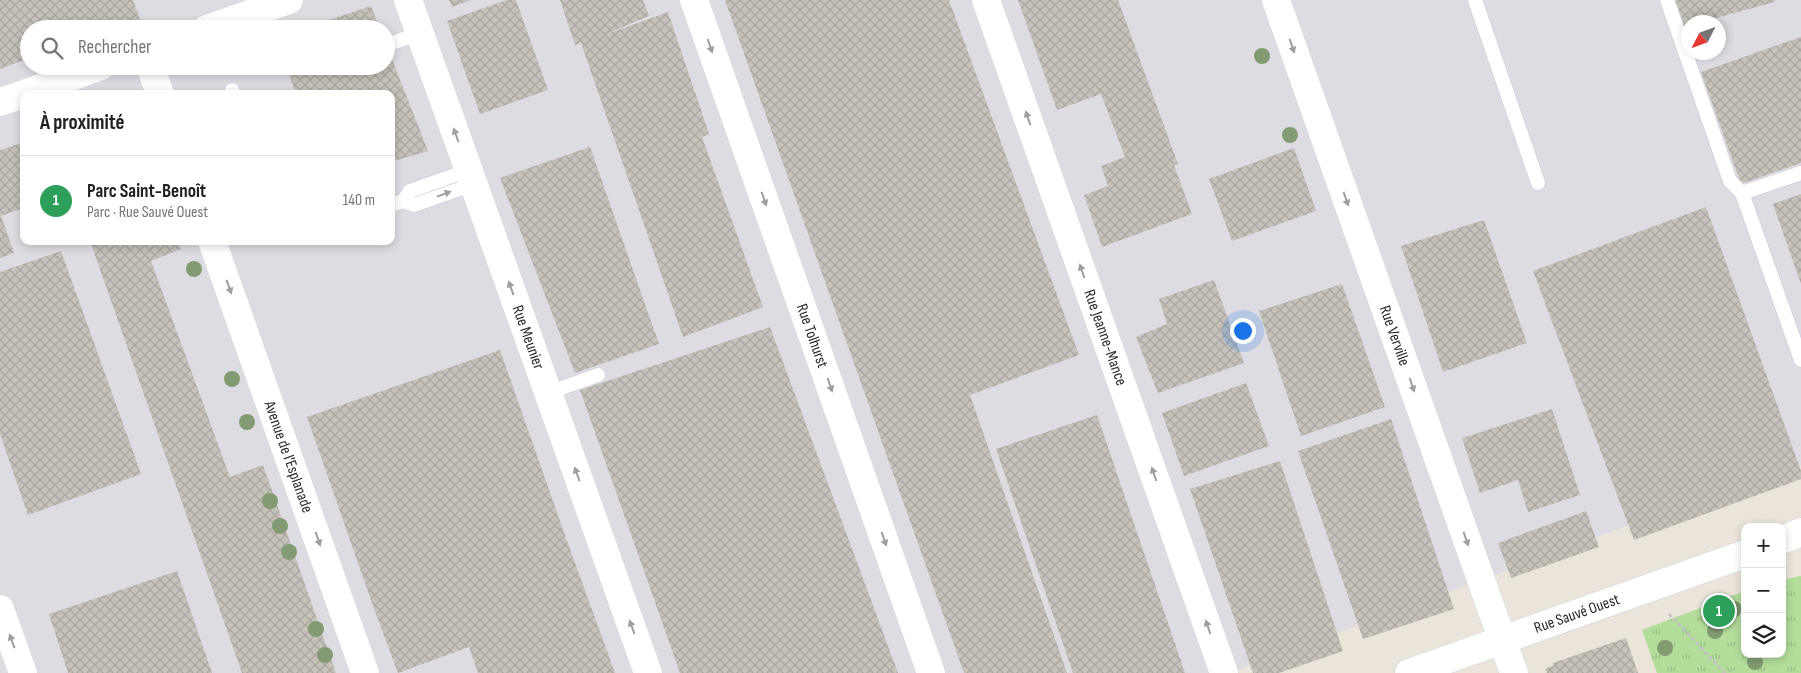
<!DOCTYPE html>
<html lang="fr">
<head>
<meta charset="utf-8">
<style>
  :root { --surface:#fff; --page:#f6f6f6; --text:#202124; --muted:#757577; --line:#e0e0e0; --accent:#7c3aed }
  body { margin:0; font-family:"Sofia Sans Condensed",sans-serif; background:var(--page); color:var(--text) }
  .controls { position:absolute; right:15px; bottom:15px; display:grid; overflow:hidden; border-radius:10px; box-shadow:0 2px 8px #0003 }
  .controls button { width:45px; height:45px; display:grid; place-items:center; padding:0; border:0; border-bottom:1px solid var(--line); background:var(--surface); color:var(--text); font:25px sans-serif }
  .compass { position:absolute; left:1681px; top:15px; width:45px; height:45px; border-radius:50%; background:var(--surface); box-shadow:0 2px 8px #0003; rotate:228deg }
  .you { position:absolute; left:1242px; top:330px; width:18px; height:18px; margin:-12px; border:4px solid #fff; border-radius:50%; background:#1a73e8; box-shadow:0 0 0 8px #1a73e833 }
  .badge { display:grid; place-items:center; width:32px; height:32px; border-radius:50%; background:var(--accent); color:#fff; font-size:16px; font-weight:700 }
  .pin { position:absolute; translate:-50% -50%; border:2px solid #fff; box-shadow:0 1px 5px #0006 }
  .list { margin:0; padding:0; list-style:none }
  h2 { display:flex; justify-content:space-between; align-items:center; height:65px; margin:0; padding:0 20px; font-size:21px }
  h2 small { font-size:16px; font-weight:400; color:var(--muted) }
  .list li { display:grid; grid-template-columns:32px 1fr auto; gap:15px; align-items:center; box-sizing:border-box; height:90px; padding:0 20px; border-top:1px solid var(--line) }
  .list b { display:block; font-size:19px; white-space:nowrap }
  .list p { margin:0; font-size:16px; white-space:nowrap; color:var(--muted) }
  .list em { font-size:16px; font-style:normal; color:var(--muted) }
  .icon { flex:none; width:28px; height:28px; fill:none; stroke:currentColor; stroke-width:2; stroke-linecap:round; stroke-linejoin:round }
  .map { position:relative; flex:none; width:1801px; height:673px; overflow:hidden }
  .search { position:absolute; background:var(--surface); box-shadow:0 2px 8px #0003; left:20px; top:20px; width:375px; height:55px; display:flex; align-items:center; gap:12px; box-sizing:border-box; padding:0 18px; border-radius:28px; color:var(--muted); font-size:19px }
  .panel { position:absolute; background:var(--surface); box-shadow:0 2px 8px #0003; left:20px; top:90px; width:375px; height:155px; border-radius:10px }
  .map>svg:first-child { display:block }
</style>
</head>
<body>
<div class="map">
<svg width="1801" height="673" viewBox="0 0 1801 673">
  <defs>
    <pattern id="grass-tufts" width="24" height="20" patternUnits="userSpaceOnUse" patternTransform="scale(1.25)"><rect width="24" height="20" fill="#b3dd9b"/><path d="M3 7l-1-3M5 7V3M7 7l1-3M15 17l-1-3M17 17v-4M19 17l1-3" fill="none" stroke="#9abe86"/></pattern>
    <pattern id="building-cross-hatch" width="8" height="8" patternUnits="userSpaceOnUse" patternTransform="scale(1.25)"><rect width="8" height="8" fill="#c6c2ba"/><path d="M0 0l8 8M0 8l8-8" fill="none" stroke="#aaa7a0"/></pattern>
  </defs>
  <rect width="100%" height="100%" fill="#eae4db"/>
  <path fill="#dedce3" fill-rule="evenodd" d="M0 0H1801V465L1721 491 1229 673H0ZM1688 22H1718V52H1688ZM29 29H386V66H29ZM24 94H391V241H24Z"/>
  <path fill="url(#grass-tufts)" d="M1801 576V673H1657L1642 630 1745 591V654H1782V580Z"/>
  <path fill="url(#building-cross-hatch)" d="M0 0H133L140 19 112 29H29V58L0 69Z
    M449 0H471L452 7Z
    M507 0H516L548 90 480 114 447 21Z
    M560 0H643L649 16 604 35 668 12 709 134 702 137 763 307 683 337 581 43 575 45Z
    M725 0H949L1079 355 970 395 1067 673H964Z
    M1018 0H1118L1178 164 1174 165 1192 214 1102 247 1084 195 1108 186 1101 166 1125 157 1101 94 1057 110Z
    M1674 0H1774L1775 2 1701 22H1688V26L1683 27Z
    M371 6 380 29H305V28Z
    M1801 37V163L1741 184 1701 72Z
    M386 44 428 151 391 162V94H296L286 66H386Z
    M24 142V208L1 216 14 253 0 258V150Z
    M590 147 659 344 575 373 500 178Z
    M1294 148 1316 211 1232 241 1209 179Z
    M1801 194V284L1773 204Z
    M1706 207 1801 471V479L1634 540 1533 271Z
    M1484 220 1527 343 1443 372 1401 246Z
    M90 241H178L181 249 151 261 230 477 263 465 336 673H242Z
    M61 251 141 474 28 515 0 434V272Z
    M1214 280 1244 363 1158 393 1136 337 1167 324 1159 299Z
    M1342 284 1385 407 1301 436 1259 311Z
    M770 327 898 673H680L580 390Z
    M500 350 566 538 615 673H478L469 647 398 673 373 606 307 417Z
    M1246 383 1269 446 1184 476 1162 413Z
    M1552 409 1580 495 1528 512 1518 480 1480 493 1462 438Z
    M1097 415 1185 673H1073L996 449Z
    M1391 419 1454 609 1363 639 1298 451Z
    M1280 461 1343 651 1279 673H1253L1190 489Z
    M1586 511 1599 547 1511 578 1498 543Z
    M177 571 212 673H68L49 614Z
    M1626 638 1638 673H1547L1545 669 1554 665 1553 663Z"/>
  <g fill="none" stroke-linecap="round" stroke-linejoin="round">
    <g stroke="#d1d4e1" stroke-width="16">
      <path id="lane" d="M1475 0 1538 183
        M1667 0 1730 181 1742 193
        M387 45 420 33
        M232 90 233 94
        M1801 173 1742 193 1801 360
        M403 201 414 205 474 184
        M391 205 403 201 410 191 469 170
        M548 393 598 375"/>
    </g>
    <g stroke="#d1d4e1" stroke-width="29">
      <g id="street">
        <path id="s1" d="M408 0 648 673"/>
        <path id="s2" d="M694 0 931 673"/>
        <path id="s3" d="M986 0 1224 673"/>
        <path id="s4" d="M1276 0 1514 673"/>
        <path d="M207 29 289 0"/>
        <path d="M150 66 160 94"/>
        <path d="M24 94 101 66"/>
        <path d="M0 102 24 94"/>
        <path id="s5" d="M212 241 365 673"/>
        <path d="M0 609 23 673"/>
      </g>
    </g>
    <g stroke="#d1d4e1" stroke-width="29">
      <g id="secondary">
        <path d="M1782 540 1801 532"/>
        <path id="s6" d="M1409 673 1745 554"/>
      </g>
    </g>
    <path stroke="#c3c3c3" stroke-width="3" stroke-dasharray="4 2.5" stroke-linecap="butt" d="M1669 614 1725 673"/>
    <use href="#lane" stroke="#fff" stroke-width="14"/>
    <use href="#street" stroke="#fff" stroke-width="28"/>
    <use href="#secondary" stroke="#fff" stroke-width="28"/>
  </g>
  <g fill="#829b73">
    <circle cx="1262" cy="56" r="8"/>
    <circle cx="1290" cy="135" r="8"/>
    <circle cx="194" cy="269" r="8"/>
    <circle cx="232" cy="379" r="8"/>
    <circle cx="247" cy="422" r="8"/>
    <circle cx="270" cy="501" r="8"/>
    <circle cx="280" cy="526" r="8"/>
    <circle cx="289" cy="552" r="8"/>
    <circle cx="1734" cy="609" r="8"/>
    <circle cx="316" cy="629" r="8"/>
    <circle cx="1715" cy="631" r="8"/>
    <circle cx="1665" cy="648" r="8"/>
    <circle cx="325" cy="655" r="8"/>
    <circle cx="1755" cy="662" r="8"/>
  </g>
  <defs><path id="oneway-solid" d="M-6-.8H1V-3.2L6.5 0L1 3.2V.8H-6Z" transform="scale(1.25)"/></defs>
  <g fill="#9f9f9f">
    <use href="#oneway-solid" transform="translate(710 46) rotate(71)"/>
    <use href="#oneway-solid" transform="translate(1292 46) rotate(71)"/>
    <use href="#oneway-solid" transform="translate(1028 118) rotate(-109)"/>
    <use href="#oneway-solid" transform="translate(456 135) rotate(-110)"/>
    <use href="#oneway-solid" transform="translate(444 194) rotate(-20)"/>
    <use href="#oneway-solid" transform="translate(764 199) rotate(71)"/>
    <use href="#oneway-solid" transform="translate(1346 199) rotate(71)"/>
    <use href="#oneway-solid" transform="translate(1082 271) rotate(-109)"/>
    <use href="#oneway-solid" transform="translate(229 287) rotate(70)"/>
    <use href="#oneway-solid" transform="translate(511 288) rotate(-110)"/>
    <use href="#oneway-solid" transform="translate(830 385) rotate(71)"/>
    <use href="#oneway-solid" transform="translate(1412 385) rotate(71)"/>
    <use href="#oneway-solid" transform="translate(577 474) rotate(-110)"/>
    <use href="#oneway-solid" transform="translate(1154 474) rotate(-109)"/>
    <use href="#oneway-solid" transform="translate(318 539) rotate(71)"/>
    <use href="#oneway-solid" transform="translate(884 539) rotate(71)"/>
    <use href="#oneway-solid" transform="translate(1466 539) rotate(71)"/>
    <use href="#oneway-solid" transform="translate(632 627) rotate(-110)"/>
    <use href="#oneway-solid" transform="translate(1208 627) rotate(-109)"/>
    <use href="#oneway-solid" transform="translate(12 641) rotate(-110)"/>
  </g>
  <g text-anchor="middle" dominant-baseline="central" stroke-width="4.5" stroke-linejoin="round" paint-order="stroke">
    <g font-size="16" fill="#292929" stroke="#fff">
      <text stroke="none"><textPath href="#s2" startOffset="356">Rue Tolhurst</textPath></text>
      <text stroke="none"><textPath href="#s3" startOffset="358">Rue Jeanne-Mance</textPath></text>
      <text stroke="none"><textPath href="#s1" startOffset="358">Rue Meunier</textPath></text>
      <text stroke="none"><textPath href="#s4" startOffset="356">Rue Verville</textPath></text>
      <text stroke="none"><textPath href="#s5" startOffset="229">Avenue de l'Esplanade</textPath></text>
      <text stroke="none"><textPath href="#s6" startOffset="178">Rue Sauvé Ouest</textPath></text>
    </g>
  </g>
</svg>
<div class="controls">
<button>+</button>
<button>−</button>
<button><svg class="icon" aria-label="layers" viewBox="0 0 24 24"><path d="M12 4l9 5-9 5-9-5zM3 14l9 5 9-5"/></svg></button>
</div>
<svg class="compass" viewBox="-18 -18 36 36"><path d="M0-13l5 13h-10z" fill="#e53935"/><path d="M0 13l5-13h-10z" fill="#757577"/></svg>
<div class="you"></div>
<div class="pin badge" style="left:1719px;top:611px;background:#2e9e5b">1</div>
<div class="search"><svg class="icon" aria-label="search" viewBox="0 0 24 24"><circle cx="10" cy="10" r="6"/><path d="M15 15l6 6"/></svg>Rechercher</div>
<section class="panel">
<h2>À proximité<small></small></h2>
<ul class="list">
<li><span class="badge" style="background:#2e9e5b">1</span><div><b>Parc Saint-Benoît</b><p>Parc · Rue Sauvé Ouest</p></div><em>140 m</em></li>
</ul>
</section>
</div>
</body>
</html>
